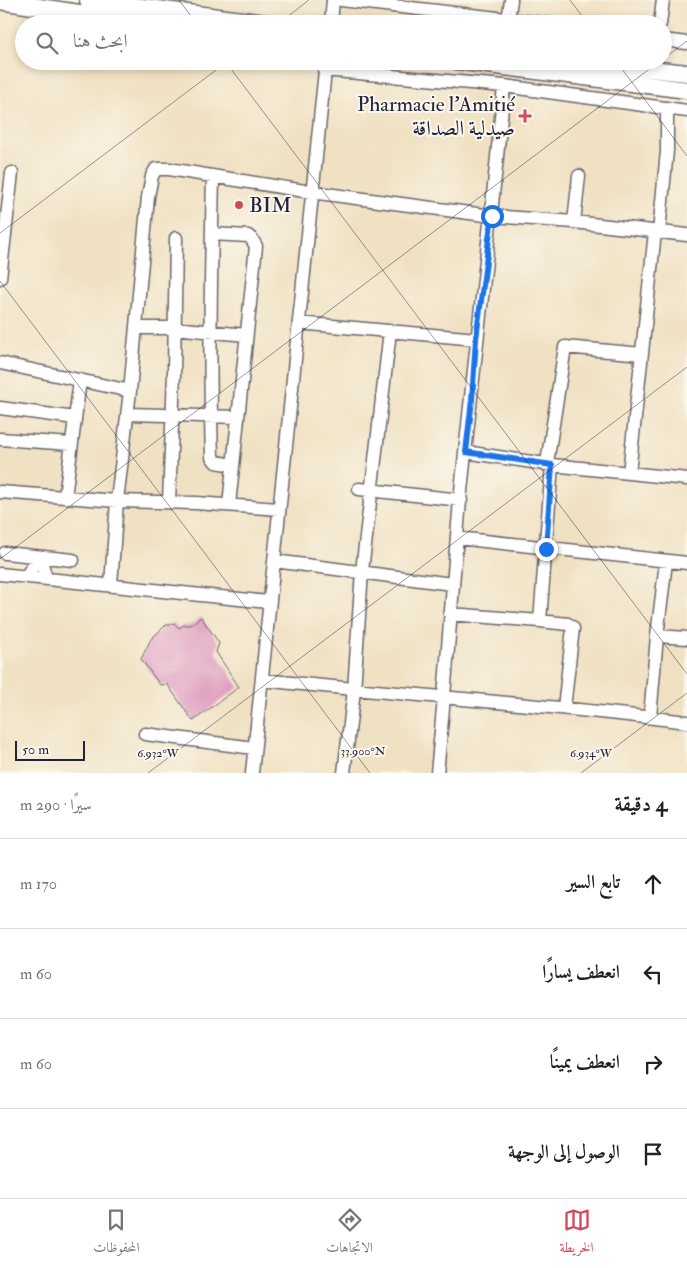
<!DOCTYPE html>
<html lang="ar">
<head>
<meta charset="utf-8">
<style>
  :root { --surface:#fff; --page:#f2f2f2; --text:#222; --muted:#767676; --line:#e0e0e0; --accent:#d1495b }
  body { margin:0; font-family:"IM FELL Double Pica",Amiri,serif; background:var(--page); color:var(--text); direction:rtl }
  .scale { position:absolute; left:15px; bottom:12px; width:70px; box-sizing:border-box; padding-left:5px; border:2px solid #22223b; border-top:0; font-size:14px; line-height:18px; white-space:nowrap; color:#22223b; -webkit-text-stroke:4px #fbf7ec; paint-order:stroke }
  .stop { position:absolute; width:15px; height:15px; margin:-11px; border:4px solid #1a73e8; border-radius:50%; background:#fff }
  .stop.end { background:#1a73e8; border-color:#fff; box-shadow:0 1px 5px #0008 }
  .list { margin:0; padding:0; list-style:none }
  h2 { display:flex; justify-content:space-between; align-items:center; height:65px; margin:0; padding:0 20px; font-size:21px }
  h2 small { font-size:16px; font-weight:400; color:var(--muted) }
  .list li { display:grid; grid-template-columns:32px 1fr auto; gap:15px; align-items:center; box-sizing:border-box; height:90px; padding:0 20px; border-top:1px solid var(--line) }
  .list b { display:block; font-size:19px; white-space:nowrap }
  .list em { font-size:16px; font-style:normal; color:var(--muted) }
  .icon { flex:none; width:28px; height:28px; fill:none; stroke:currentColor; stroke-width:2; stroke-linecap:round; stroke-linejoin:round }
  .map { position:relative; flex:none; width:687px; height:773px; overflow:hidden; direction:ltr }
  .search { position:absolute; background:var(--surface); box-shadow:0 2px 8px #0003; left:15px; right:15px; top:15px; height:55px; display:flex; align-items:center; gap:12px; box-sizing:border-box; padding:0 18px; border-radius:28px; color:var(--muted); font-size:19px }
  .sheet { height:425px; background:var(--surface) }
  nav { display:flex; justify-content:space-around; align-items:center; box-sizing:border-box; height:70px; border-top:1px solid var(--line); background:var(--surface); font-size:14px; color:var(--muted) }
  nav a { display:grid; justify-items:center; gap:2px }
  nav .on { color:var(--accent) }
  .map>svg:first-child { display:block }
</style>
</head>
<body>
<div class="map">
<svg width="687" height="773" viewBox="0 0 687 773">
  <rect width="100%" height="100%" fill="#fbf7ec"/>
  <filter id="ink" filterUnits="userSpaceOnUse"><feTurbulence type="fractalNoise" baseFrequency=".02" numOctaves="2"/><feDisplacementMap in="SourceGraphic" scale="10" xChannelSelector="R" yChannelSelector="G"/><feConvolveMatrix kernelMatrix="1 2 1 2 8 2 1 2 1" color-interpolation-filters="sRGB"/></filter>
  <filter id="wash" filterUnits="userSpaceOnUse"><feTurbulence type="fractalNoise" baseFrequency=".0096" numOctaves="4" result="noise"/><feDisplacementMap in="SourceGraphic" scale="20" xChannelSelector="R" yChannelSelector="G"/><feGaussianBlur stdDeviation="1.12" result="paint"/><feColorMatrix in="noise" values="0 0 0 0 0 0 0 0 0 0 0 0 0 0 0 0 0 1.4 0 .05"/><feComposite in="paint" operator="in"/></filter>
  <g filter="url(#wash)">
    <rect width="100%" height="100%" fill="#f0e1c2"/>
    <g id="blocks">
      <path fill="#db93ba" d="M201 617 219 643 216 652 239 687 193 721 167 684 160 685 141 659 151 639 166 625 174 623 179 628 184 625H191Z"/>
    </g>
  </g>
  <g filter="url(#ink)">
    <use href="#blocks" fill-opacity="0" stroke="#6a656a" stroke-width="1"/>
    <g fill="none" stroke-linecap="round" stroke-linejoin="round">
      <g stroke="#6a656a" stroke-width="15">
        <path id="minor" d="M341 0 550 24
          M508 20 511 0
          M331 24 333 0
          M660 24 663 0
          M663 40 687 43
          M324 70 504 86 687 111
          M213 176C211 270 209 363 212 457L216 462 233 465
          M574 222 579 176
          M659 232 667 151V108
          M212 234 248 236 251 238 256 246 229 505
          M0 278 12 173
          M299 323 477 339
          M137 328H174L246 335
          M0 363 130 391 117 501 111 585
          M130 391 148 197 152 176 156 169H169L311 192 492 216 574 222 687 235
          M0 408 75 418
          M129 414 238 417
          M0 439 71 444
          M465 452 552 465 687 479
          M547 463 565 347 642 354
          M552 465 540 621 568 624 573 628 564 708
          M629 473 655 232
          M359 489 461 500
          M0 492 117 501 196 503 279 509
          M65 497 80 380
          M169 502 174 374 176 238
          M457 538 687 563
          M5 553 73 560
          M274 561 452 584
          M0 574 268 602
          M26 576 40 557 46 578
          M450 614 540 621
          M657 636 687 638
          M262 680C403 695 546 704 687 722
          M650 717 657 636 666 562
          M145 734 254 748
          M252 773 326 61
          M344 773 354 690 362 571 390 331
          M437 773C446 683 452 592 460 501 474 363 491 225 504 86"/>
      </g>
      <g stroke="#6a656a" stroke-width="19">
        <path id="major" d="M88 0 273 24
          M0 1 152 24
          M456 61 687 90
          M576 61 687 73"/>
      </g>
      <use href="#minor" stroke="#fff" stroke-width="12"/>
      <use href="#major" stroke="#fff" stroke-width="16"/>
    </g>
  </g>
  <g fill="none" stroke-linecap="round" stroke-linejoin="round" filter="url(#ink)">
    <path stroke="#1a73e8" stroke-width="6" d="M492 216 476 339 472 400 466 452 552 465 546 549"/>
  </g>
  <path fill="none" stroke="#22223b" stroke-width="1" stroke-opacity="0.45" d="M179 0 197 24M570 0 588 24M278 24 309 0M663 59 687 41M225 61 687 674M616 61 687 156M0 233 228 61M0 281 370 773M0 559 660 61M148 773 687 367M581 773 687 693"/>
  <g fill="#d1495b" stroke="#fbf7ec" stroke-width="2">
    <path d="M522.5 108.5h5v5h5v5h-5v5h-5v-5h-5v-5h5z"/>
    <circle cx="239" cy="205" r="5"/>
  </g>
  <g text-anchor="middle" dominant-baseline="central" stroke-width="4" stroke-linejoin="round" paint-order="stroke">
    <g font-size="21" fill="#22223b" stroke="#fbf7ec" text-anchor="end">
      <text x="515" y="104">Pharmacie l'Amitié<tspan x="515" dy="24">صيدلية الصداقة</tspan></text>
      <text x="249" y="205" text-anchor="start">BIM</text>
    </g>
  </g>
  <g font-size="12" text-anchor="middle" fill="#22223b" stroke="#fbf7ec" stroke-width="4" stroke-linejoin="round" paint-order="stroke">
    <text x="363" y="755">33.900°N</text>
    <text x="158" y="757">6.932°W</text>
    <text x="591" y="757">6.934°W</text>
  </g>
</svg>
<div class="scale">50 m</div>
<div class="stop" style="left:492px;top:216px"></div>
<div class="stop end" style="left:546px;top:549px"></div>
<div class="search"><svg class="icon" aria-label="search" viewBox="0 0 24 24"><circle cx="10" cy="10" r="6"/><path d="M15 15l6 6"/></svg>ابحث هنا</div>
</div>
<section class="sheet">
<h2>4 دقيقة<small>سيرًا · 290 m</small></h2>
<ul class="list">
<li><svg class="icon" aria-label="ahead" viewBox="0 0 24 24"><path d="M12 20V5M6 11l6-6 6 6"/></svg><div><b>تابع السير</b></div><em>170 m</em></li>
<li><svg class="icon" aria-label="left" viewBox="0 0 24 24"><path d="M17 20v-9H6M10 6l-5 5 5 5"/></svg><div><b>انعطف يسارًا</b></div><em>60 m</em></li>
<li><svg class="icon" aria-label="right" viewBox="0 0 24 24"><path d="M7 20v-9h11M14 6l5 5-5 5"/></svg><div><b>انعطف يمينًا</b></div><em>60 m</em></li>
<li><svg class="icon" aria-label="arrive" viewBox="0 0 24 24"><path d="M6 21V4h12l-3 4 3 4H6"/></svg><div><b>الوصول إلى الوجهة</b></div></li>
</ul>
</section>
<nav>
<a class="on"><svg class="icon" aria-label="map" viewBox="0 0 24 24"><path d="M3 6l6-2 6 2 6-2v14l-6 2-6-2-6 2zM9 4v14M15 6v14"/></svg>الخريطة</a>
<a><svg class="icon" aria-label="directions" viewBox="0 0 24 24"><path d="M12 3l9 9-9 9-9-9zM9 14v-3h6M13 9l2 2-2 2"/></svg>الاتجاهات</a>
<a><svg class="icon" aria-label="saved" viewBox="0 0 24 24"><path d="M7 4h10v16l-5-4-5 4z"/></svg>المحفوظات</a>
</nav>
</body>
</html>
